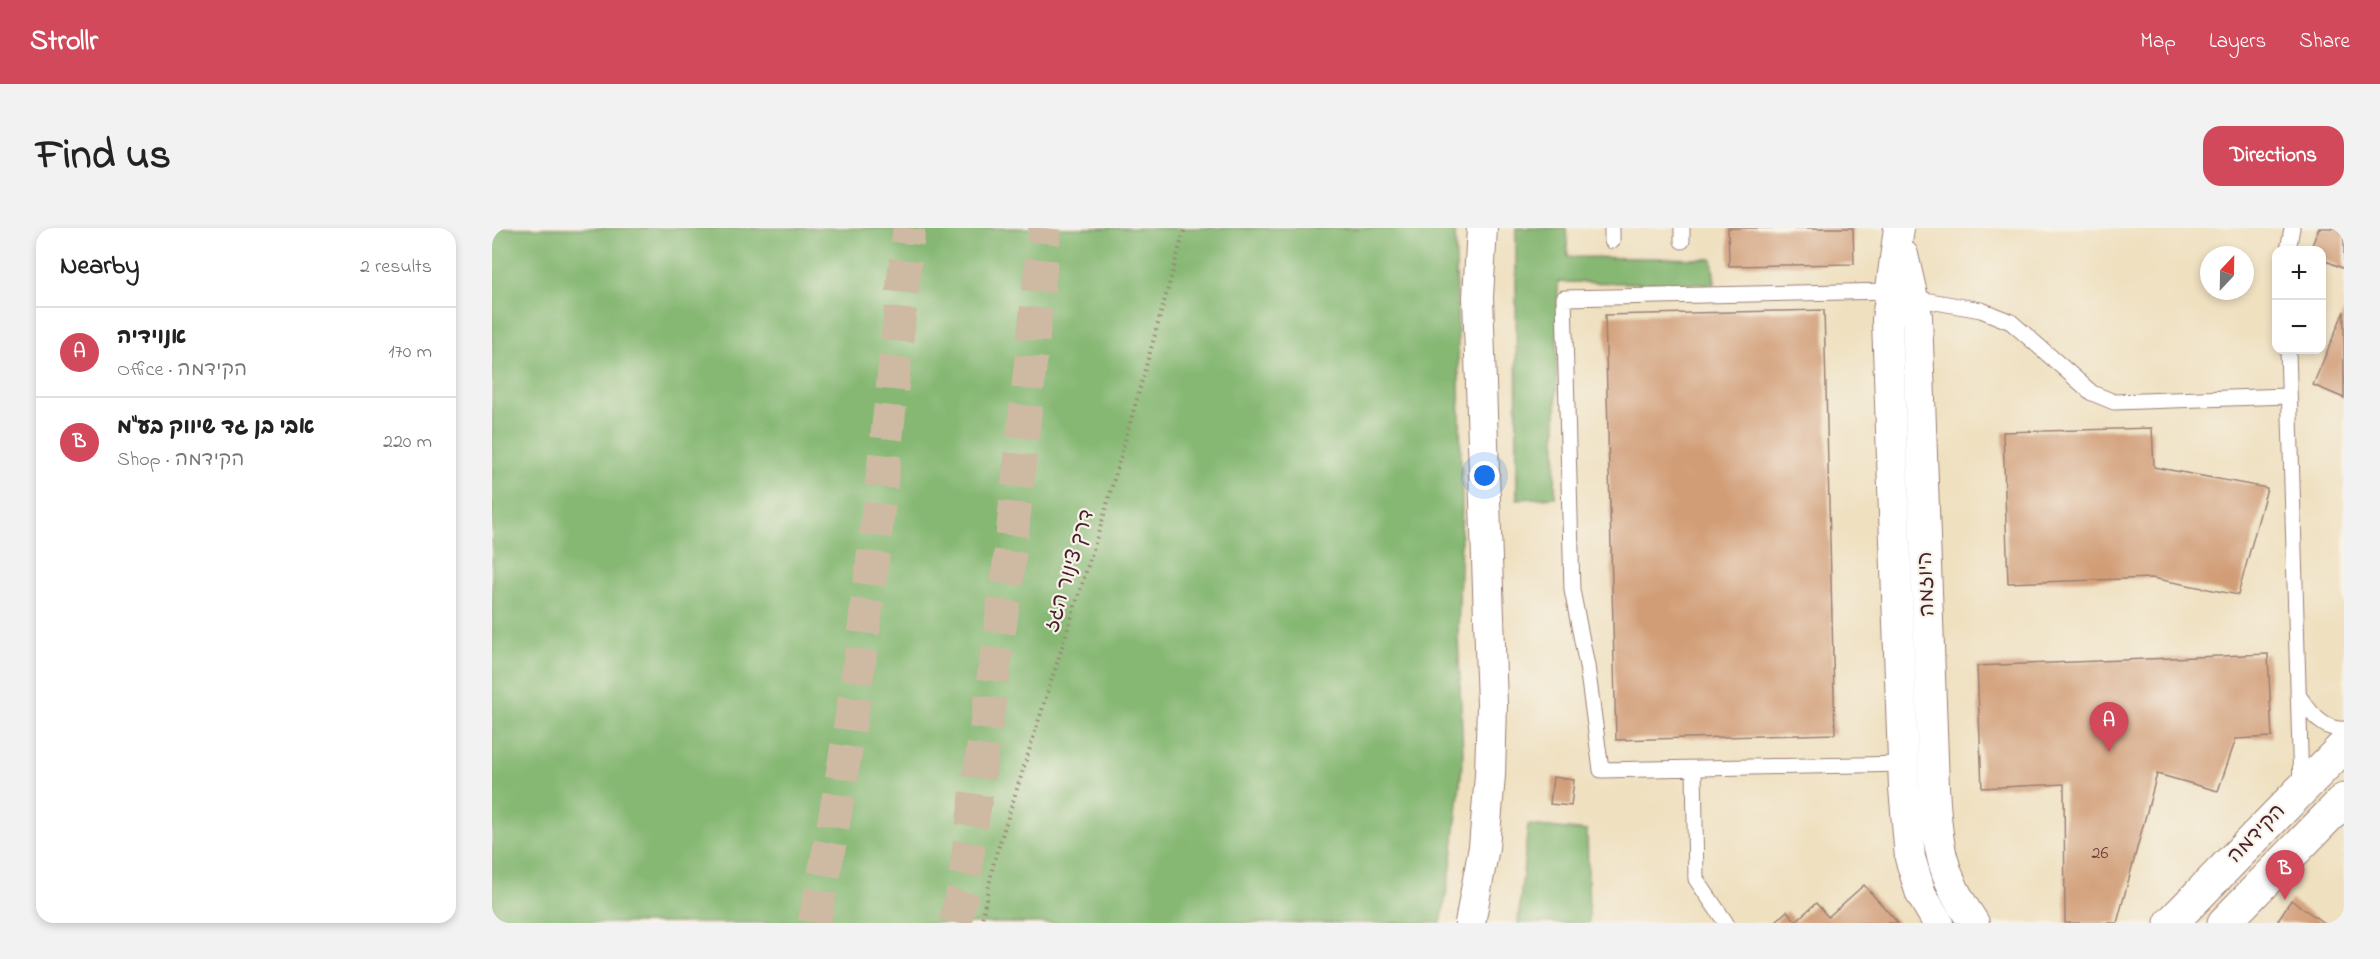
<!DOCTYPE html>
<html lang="en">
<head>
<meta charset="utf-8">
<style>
  :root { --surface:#fff; --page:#f2f2f2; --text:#222; --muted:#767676; --line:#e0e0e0; --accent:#d1495b }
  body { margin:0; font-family:"Indie Flower","Playpen Sans Hebrew",sans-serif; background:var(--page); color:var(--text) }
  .controls { position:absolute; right:18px; top:18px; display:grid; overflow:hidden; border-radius:12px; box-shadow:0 3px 9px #0003 }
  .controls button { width:54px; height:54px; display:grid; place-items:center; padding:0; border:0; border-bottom:2px solid var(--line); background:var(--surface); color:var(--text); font:30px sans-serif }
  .compass { position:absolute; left:1708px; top:18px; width:54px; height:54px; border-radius:50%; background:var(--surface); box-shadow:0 3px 9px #0003; rotate:22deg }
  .you { position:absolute; left:993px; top:248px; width:21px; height:21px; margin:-15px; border:4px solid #fff; border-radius:50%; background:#1a73e8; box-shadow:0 0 0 9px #1a73e833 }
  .badge { display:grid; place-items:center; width:39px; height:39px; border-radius:50%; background:var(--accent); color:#fff; font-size:20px; font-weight:700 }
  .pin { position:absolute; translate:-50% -50px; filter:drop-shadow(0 2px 3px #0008) }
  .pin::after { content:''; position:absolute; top:32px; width:21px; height:18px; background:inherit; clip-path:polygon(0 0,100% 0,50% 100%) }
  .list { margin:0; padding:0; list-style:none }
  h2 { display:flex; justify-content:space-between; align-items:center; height:78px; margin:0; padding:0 24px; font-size:26px }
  h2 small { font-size:20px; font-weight:400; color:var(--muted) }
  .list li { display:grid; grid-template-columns:39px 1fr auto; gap:18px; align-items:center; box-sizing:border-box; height:90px; padding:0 24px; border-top:2px solid var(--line) }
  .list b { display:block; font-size:22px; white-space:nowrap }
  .list p { margin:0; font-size:20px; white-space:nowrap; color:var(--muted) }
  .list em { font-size:20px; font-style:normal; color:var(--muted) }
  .map { position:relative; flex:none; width:1852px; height:695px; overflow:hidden; border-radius:18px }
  header { display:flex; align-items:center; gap:36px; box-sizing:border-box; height:84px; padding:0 30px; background:var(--accent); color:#fff }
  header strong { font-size:28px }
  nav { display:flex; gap:33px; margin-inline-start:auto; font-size:21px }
  .intro { display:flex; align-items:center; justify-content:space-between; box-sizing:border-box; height:144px; padding:0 36px }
  h1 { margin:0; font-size:42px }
  .button { padding:15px 27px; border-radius:18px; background:var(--accent); color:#fff; font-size:21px; font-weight:700 }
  main { display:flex; gap:36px; padding:0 36px }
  aside { flex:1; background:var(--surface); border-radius:18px; box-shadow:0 3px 9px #0003 }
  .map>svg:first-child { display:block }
</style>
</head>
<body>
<header>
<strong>Strollr</strong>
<nav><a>Map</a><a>Layers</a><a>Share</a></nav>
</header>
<div class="intro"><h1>Find us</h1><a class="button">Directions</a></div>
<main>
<aside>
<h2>Nearby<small>2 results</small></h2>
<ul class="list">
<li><span class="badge">A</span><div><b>אנוידיה</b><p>Office · הקידמה</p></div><em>170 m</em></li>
<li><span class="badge">B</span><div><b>אבי בן גד שיווק בע&quot;מ</b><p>Shop · הקידמה</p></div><em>220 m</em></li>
</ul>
</aside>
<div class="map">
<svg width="1852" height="695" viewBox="0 0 1852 695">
  <rect width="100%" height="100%" fill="#f7f3e8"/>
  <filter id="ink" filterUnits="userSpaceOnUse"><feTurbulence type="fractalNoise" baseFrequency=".0167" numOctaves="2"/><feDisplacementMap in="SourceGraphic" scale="12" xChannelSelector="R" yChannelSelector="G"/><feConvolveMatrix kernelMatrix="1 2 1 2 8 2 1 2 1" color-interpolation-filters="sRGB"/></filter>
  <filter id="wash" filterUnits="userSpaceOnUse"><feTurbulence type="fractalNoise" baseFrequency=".008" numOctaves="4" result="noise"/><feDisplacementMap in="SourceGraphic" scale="24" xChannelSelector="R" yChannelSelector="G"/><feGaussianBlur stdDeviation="1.35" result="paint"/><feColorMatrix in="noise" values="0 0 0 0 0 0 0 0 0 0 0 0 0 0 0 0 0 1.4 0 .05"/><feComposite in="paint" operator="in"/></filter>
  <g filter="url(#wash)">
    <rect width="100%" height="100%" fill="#efe0c0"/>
    <path fill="#86b873" stroke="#686c4f" stroke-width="1.5" d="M0 0H963L970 274 966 407 971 528 959 639 949 695H0Z
      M1024 0H1074L1076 29 1220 31 1223 56 1066 54 1063 269 1025 271Z
      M1036 597 1095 603 1097 695H1026Z"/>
    <g id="blocks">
      <path fill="#d19d77" d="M1236 0H1361L1362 36 1237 38Z
        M1827 0H1852V41L1830 31V22H1818Z
        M1332 82 1343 506 1124 512 1113 87Z
        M1852 83V170L1821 157Z
        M1660 200 1662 239 1775 260 1746 367 1660 350 1516 355 1511 204Z
        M1776 426 1780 509 1744 511 1726 563 1665 546 1625 695H1573L1572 556 1490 560 1485 438Z
        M1061 549 1082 552 1079 578 1058 576Z
        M1372 657 1406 695H1282L1295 683 1304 693 1324 675 1336 689Z
        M1799 672 1832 695H1789L1786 692Z"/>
    </g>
  </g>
  <g filter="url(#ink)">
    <use href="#blocks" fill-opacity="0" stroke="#9c8076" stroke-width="1.5"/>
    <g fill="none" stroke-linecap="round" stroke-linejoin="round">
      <path stroke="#ceb9a2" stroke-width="33" stroke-dasharray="33 16" stroke-linecap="butt" d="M322 695C371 466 392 233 417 0
        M463 695 471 661 517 336 553 0"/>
      <g stroke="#9c8076" stroke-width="17">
        <path id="lane" d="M1120 13V0
          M1190 13V0
          M1796 22 1800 0
          M1796 122 1809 557
          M1806 467C1817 482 1830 503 1852 501
          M1414 536 1109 542 1095 438 1080 362 1072 70 1399 63 1421 70 1489 82 1519 94 1600 165 1622 174 1796 168
          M1202 541 1204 651 1234 695"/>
      </g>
      <g stroke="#9c8076" stroke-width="32">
        <path id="street" d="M1407 0 1395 92 1412 560 1418 630 1429 666 1446 695
          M1411 27 1425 88 1442 558C1445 616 1448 647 1482 695
          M978 695 992 619 998 547 1000 477 986 69 990 0"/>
      </g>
      <g stroke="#9c8076" stroke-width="35">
        <path id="secondary" d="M1679 695 1852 518
          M1732 695 1852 572"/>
      </g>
      <path stroke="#9c8076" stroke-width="4" stroke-dasharray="1.5 4.5" stroke-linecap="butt" d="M489 695 502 633 612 287 693 0"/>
      <use href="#lane" stroke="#fff" stroke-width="15"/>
      <use href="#street" stroke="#fff" stroke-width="30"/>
      <use href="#secondary" stroke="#fff" stroke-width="33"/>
    </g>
  </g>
  <g text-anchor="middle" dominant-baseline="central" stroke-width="4.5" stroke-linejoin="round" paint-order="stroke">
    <g font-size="18" fill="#6c3e3e">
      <text x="1608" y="626">26</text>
    </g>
    <g font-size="21" fill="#4a1f2b" stroke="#f7f3e8">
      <text transform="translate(578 343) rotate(-73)">דרך צינור הגז</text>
      <text transform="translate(1435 356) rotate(-92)">היוזמה</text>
      <text transform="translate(1765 606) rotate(-46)">הקידמה</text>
    </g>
  </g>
</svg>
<div class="controls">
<button>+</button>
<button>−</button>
</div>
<svg class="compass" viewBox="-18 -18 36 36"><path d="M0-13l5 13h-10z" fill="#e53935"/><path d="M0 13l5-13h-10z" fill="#767676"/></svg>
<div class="you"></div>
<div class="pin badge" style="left:1617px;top:524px">A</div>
<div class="pin badge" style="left:1793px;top:672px">B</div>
</div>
</main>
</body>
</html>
